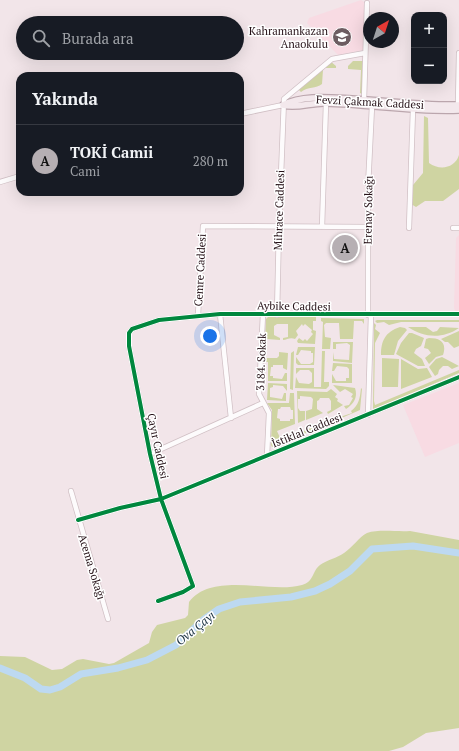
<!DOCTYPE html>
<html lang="tr">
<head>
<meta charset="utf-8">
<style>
  :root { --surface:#171b24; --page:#20242c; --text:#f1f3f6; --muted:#9ea1a6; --line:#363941; --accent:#b6afb3 }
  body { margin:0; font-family:"PT Serif",serif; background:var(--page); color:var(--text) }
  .controls { position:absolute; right:12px; top:12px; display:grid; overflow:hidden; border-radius:8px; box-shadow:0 4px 16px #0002 }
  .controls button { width:36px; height:36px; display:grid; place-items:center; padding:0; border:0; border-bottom:1px solid var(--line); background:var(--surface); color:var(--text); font:20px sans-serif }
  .compass { position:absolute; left:363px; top:12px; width:36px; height:36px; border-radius:50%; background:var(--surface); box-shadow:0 4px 16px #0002; rotate:39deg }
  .you { position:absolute; left:210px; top:336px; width:14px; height:14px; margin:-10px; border:3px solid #fff; border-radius:50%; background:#1a73e8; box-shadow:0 0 0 6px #1a73e833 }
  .badge { display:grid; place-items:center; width:26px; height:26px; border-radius:50%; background:var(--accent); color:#111; font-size:13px; font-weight:700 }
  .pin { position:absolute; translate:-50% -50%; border:2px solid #fff; box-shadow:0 1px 4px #0006 }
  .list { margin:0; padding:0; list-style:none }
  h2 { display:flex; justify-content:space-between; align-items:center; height:52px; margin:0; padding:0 16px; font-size:17px }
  h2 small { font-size:13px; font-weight:400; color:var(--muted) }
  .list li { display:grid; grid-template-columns:26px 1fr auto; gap:12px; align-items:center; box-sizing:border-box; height:72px; padding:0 16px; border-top:1px solid var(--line) }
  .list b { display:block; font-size:15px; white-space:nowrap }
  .list p { margin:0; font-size:13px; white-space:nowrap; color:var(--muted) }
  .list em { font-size:13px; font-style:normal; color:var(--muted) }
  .icon { flex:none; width:22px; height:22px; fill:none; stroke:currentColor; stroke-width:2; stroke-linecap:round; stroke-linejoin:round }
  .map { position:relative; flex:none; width:459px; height:751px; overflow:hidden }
  .search { position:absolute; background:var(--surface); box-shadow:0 4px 16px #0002; left:16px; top:16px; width:228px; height:44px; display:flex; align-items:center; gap:10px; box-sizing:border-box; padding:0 14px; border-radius:22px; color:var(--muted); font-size:15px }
  .panel { position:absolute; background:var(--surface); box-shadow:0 4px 16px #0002; left:16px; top:72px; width:228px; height:124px; border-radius:12px }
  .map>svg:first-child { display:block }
</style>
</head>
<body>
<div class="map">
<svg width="459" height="751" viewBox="0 0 459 751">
  <rect width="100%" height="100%" fill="#f2e5e9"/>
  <path fill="#f8dbe3" d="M361 0 365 3 364 50 338 55 307 23 309 18Z
    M459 235V312L455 311 454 307 456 238Z
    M459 383V443L425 457 403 405Z"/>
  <path fill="#cfd4a2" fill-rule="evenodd" d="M330 61 336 66V68H325L323 70 322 84C316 89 308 86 301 92L298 89Z
    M353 61H363L362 94 360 93 361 70 348 69V66Z
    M424 116 428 118 429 163C440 171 455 168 459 155V189L443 201H425L416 207 411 204 413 185 423 173Z
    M268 317H316V321H313V330L316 331 315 344 298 343 297 341 299 338 303 341 305 339 307 341 313 334 311 332 312 330 305 324 303 326 302 324 296 331 298 335 295 339C290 337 287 340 283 340V338L288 337V324H277L274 326V335L280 338V340L267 339 265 338 266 319Z
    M321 318 364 319V324L362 321H354L353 339H340L339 323H326L324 325 325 337 331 338 330 349H322L323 322 321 321Z
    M377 320H459V322H401L389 325 384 322 377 323 375 321Z
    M374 323 376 325 375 329 380 333 375 343 374 401 375 405 459 370V373L373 410Z
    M400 327 405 328 407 330 398 341 394 355H381C381 341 385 332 400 327Z
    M408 327H426L433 332 437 331 440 327 459 328C443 339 424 338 408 327Z
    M459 331V346L454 348 448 342H445L441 339Z
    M409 333H412L424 338 421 346 416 349 414 353 422 359 425 366H418L396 354 401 343Z
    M429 338C441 338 447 343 443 355L436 357 429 364 425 358 431 353 428 349 424 348 426 339Z
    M333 342H353L352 363 333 361V352L334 359 349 360 350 345 347 343 336 344V349H333Z
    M298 347H315L314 365H298L296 363V357L301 364H310L313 362V353H311V351L301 350 298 355H296Z
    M294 351 293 390 290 389 291 353Z
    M322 351H325L324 382H329V386L326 389 295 388 296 377 299 383 309 384 312 382V373L309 370H300L296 374V368H314V387H321Z
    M279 352 288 353 287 370 283 368V365H273V367H271L270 376H273V378L282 379 285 373H287V381H268V362H264V358H277L279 356Z
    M442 357 459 366 452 369 448 366H443L439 370 438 374 435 376 429 367 436 359Z
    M382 358 399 359 398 387H382Z
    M401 359 418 369 427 368 432 377 401 389Z
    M333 363 352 364V383H332V374L336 381H346V378H349V369L347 367 337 366 334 371H332Z
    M268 383 287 384V391L283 386 273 385V387L270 388V397L282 399 284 393H286V401L267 400Z
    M333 385 355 388C358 397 354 404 346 409L344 406 349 405 353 398 351 397 353 394 345 389 340 392Z
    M361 388 362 389 360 410 337 420 335 416 337 418 352 413 351 411C359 405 360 398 361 388Z
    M331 389 337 394 335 397 338 399 337 401 343 405 328 414 327 412 331 410V401L329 398H320L319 400 317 401V409L323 413 306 420V411L312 409 313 399 311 397 300 396V399H298V408L300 411H305V420L298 423 297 391 327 392Z
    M290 393H294L295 424 277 431 281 440 329 421V419L331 418 333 422 272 447 271 445 272 410 267 403H289ZM281 407H290L291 410H293V419H290V421H280V419L277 418 278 409H280Z
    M410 531 459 540V728L426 733 403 747 389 751H0V656L25 657 52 670 62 669 77 660 83 659 109 664 114 663 149 643 152 632 157 625 185 618 188 615 189 602C213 571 270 594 302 585 314 582 312 571 320 565 327 560 337 558 344 553 352 548 359 537 367 533 379 529 397 532 410 531Z"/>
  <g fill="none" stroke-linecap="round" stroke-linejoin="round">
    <path stroke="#bdd9f1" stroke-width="7" d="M0 668 25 678 41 689 50 690 60 687 81 674 118 668 147 660 176 645 203 620 219 609 240 602 291 597 315 591 330 584 350 571 372 549 413 546 459 553"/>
    <g stroke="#d1c0c5" stroke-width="6">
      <path id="minor" d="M364 100 367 3
        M458 105 459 53
        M240 114 283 105
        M0 182 20 176
        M322 227 326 103
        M409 228 413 109
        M453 228H459
        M220 314 231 418
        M263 314 259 394 269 413 267 456
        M198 315 203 226 368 227
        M277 315 279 226 284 99 332 59 365 53
        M368 315V187L372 106
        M368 415 371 315
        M150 454 263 403
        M71 491 108 619
        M78 520 120 508 161 499 459 377
        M158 601 183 592 193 586 161 499 150 454 129 346V333L132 329 159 320 220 314H459"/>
    </g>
    <g stroke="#bba6ad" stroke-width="8">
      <path id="major" d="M283 105C303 95 330 98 352 99 388 101 423 106 459 105
        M283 105C297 109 312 102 326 103 370 104 414 112 459 110"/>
    </g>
    <use href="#minor" stroke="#fdfbfc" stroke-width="4.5"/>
    <use href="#major" stroke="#f3e8ec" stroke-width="5.5"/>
    <g stroke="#fff" stroke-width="6">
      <path id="cycleway" d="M78 520 120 508 161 499 459 377
        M158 601 183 592 193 586 161 499 150 454 129 346V333L132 329 159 320 220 314H459"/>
    </g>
    <use href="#cycleway" stroke="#00873e" stroke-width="4"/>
  </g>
  <defs>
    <g id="school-disc" transform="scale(1)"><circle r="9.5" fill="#6d5c61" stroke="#fff"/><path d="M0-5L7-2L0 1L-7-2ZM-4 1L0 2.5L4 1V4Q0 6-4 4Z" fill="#fff"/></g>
  </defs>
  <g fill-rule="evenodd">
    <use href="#school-disc" x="342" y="37"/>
  </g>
  <g text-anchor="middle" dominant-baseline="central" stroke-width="3" stroke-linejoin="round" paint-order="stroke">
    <g font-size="11" fill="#261218" stroke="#fff" text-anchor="end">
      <text x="328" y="31">Kahramankazan<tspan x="328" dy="13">Anaokulu</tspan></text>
    </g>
    <g font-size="11" fill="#261218" stroke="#fff">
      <text transform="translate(370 102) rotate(3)">Fevzi Çakmak Caddesi</text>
      <text transform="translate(279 210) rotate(-88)">Mihrace Caddesi</text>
      <text transform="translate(368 210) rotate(-89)">Erenay Sokağı</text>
      <text transform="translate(200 270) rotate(-87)">Cemre Caddesi</text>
      <text transform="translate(294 306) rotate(1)">Aybike Caddesi</text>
      <text transform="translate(261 362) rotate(-88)">3184. Sokak</text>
      <text transform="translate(307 430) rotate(-22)">İstiklal Caddesi</text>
      <text transform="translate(158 446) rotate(78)">Çayır Caddesi</text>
      <text transform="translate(92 567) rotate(73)">Acema Sokağı</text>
    </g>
    <g font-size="12" font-style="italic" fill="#213746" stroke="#fff">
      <text transform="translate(195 628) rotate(-39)">Ova Çayı</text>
    </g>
  </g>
</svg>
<div class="controls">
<button>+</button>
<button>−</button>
</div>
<svg class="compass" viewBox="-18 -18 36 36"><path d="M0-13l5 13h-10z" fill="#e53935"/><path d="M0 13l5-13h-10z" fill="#9ea1a6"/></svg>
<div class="you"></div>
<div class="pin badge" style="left:345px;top:248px">A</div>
<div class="search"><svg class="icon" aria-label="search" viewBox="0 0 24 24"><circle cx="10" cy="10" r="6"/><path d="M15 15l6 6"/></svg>Burada ara</div>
<section class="panel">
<h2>Yakında<small></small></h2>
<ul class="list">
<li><span class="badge">A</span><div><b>TOKİ Camii</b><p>Cami</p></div><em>280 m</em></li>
</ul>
</section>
</div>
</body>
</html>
